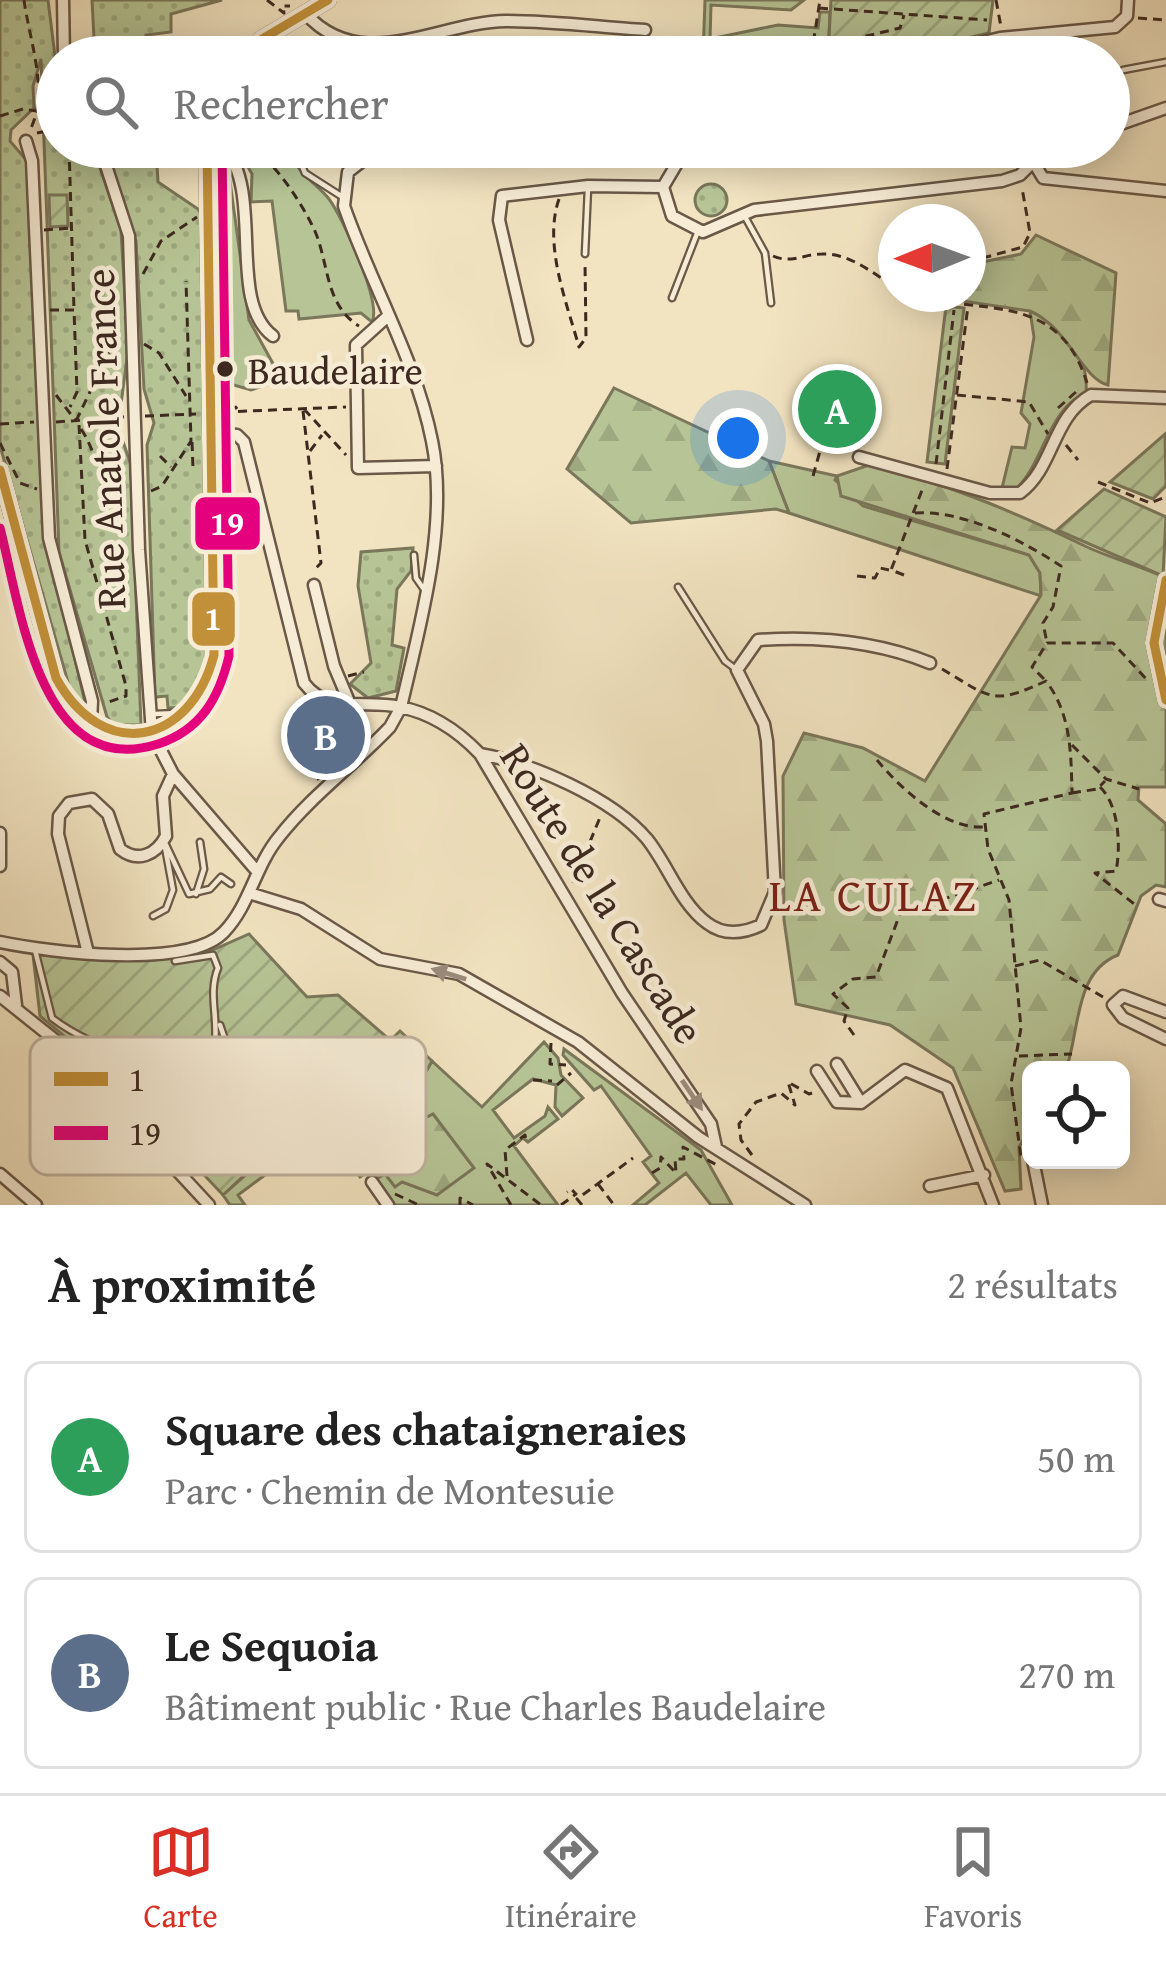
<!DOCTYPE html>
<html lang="fr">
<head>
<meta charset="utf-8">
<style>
  :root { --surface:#fff; --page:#f6f6f6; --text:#222; --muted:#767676; --line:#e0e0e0; --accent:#d93025 }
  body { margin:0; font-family:"Gentium Book Plus",serif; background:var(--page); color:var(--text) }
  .controls { position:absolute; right:36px; bottom:36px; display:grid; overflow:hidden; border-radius:18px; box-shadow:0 6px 30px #0003 }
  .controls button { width:108px; height:108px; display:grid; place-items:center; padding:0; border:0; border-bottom:3px solid var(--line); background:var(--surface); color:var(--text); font:60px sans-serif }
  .compass { position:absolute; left:878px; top:204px; width:108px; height:108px; border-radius:50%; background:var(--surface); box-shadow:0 6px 30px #0003; rotate:269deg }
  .you { position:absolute; left:738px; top:438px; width:42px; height:42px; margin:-30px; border:9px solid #fff; border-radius:50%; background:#1a73e8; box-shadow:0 0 0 18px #1a73e833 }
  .badge { display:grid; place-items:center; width:78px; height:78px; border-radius:50%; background:var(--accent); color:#fff; font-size:39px; font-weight:700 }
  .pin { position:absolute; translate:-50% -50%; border:6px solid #fff; box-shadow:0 3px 12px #0006 }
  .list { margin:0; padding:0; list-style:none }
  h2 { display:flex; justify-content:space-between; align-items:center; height:156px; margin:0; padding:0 48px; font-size:51px }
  h2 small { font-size:39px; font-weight:400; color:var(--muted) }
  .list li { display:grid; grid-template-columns:78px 1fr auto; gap:36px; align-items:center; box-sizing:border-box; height:192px; margin:0 24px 24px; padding:0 24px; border:3px solid var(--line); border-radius:18px }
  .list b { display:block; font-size:45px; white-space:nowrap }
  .list p { margin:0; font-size:39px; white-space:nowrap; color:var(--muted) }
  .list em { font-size:39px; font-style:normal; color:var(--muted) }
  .icon { flex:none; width:66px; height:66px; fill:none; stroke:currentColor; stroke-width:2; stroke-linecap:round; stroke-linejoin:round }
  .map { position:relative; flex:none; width:1166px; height:1205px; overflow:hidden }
  .search { position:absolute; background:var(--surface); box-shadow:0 6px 30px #0003; left:36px; right:36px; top:36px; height:132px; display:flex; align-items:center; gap:30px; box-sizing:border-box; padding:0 42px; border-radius:66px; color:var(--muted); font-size:45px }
  .sheet { height:588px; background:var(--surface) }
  nav { display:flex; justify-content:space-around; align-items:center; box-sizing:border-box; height:168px; border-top:3px solid var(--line); background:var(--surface); font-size:33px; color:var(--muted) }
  nav a { display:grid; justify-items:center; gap:6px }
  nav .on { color:var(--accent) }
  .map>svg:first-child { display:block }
</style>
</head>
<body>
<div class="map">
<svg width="1166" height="1205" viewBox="0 0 1166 1205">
  <defs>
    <pattern id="forest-firs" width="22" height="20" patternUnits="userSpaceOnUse" patternTransform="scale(3)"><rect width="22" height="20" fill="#b7c596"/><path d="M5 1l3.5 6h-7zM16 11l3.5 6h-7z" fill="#9ea981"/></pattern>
    <pattern id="park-dots" width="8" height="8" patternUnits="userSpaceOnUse" patternTransform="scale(3)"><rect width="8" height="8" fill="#b7c596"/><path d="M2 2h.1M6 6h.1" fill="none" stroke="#9ea981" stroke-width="1.8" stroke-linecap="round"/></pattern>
    <pattern id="garden-furrows" width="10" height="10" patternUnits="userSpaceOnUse" patternTransform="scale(3)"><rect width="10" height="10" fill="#b7c596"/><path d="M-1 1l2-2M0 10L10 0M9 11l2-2" fill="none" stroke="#9ea981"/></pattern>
  </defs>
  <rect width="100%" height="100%" fill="#f2e4c1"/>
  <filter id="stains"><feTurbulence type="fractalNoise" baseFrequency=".00167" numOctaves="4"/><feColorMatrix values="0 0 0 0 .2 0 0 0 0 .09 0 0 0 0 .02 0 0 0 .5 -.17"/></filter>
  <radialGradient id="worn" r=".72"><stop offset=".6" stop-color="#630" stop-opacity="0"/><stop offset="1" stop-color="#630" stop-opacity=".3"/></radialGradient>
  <path fill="#b7c596" stroke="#7a775b" stroke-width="3" d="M705 0H804L791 10 711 5 710 39 778 25 818 28 820 12H830L828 57H703Z
    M237 147H291C294 174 314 180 329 199 343 218 382 303 372 322L361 313 299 319 298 311H286L272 201 251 202 252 174Z
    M216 151 228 167 249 320 282 380 251 390 220 381Z
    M1030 311C1064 326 1089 355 1086 393 1047 410 1045 461 1016 489L1002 488 1012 447 1025 448 1030 424 1021 413 1034 337Z
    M769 461 837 476 835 480 863 506 1029 555 1040 573 1041 596 789 513Z
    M544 1042 558 1058 561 1075 583 1098 562 1116 555 1107 556 1085 533 1079 493 1110 514 1138 545 1116 548 1107 558 1119 528 1142 523 1138 514 1146 558 1205H395L376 1179 385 1173 437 1195 455 1177 402 1113 432 1061 482 1107Z
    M564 1049 701 1150 732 1205H711L686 1173 645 1205H633L659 1183 643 1162 651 1156 601 1086 594 1090 563 1055Z
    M313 1115 344 1156 331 1166 311 1141 238 1195 245 1205H230L223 1195Z"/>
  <path fill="url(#forest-firs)" stroke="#7a775b" stroke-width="3" d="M1036 235 1116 273 1108 385C1082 379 1069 328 1030 311L916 294H968V265L1021 254Z
    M614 388 769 461 789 513 776 509 631 523 567 469Z
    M869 465C950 484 1014 512 1087 547 1113 559 1141 566 1166 578V787H1139L1138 800 1166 824V887L1156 885 1141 896 1118 955C1074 972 1080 1030 1066 1070H1031V1127L1019 1147 1021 1189 1005 1191 953 1068 890 1025 796 1004 784 920 783 776 804 733 863 748 925 781 1041 595 1040 573 1029 555 841 496 837 476Z
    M400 1031 432 1061 402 1113 415 1123 433 1114 474 1168 437 1195 402 1182 395 1187 385 1174 376 1179 370 1170 360 1177 313 1115Z"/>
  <path fill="url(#park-dots)" stroke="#7a775b" stroke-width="3" d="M0 0H48L57 72V147H93L121 230 128 351 118 427 131 465 141 725H113L107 717 59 552 41 59 33 86 34 108 11 130 10 141 28 162 44 524 86 707 74 703 0 446Z
    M92 0H222L171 14V32L146 35 148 57H95Z
    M105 147H156L158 182 198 209 204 219 211 656 191 707 168 708 167 696 155 697 147 445 154 423 144 389 136 241Z
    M695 200a16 16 0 1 1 32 0a16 16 0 1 1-32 0Z
    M829 393 851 398 844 424 821 425Z
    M413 548 411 571 397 589 392 645 404 648 396 691 368 698 350 684 371 663 358 586 361 552Z"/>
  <path fill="url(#garden-furrows)" stroke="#7a775b" stroke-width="3" d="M831 0H993L989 33 883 57H828Z
    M49 195H67L68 226 50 227Z
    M946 306 964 308 945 464 927 462Z
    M1165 434 1166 486 1153 499 1110 482Z
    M1104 489 1166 517 1163 576 1057 530Z
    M249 934 307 997 338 995 390 1040 223 1195 104 1069 40 1016 33 955 208 952Z"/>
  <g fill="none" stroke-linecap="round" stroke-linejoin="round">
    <g stroke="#6a5848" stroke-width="9">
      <path id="lane" d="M1123 70 1166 62
        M294 147 305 173 341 196
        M744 215 765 253 771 303
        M585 254 588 188
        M672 298 698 231
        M414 555 416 578 423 588
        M678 587 725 661 737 670
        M154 714 179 713
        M166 845 189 894 210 889 221 877 231 884
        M196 894 204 869 200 842
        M153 916 166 909 173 890 165 847
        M35 950 52 1018C91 1048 174 1080 215 1043 218 1015 208 993 218 968L213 955 175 961
        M220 1025 258 1136"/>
    </g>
    <g stroke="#6a5848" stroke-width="15">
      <path id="street" d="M63 0 64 57
        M305 13C361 76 438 22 506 21 552 21 599 27 645 30
        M921 57 1000 38 1115 27 1127 16 1128 0
        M1109 128 1166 108
        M26 141 32 161 49 538 92 701 91 722
        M100 147 129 236 139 550 152 733 173 774 255 869
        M224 147C265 194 226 301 273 336
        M714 147 679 160 663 187 672 216 703 232 754 210 1002 181 1020 175 1047 148
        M1039 156 1037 168 1043 178 1166 191
        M388 316 356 345 358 468 436 466
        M527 340 499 220 502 196 588 186 663 187
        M213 433 237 435 244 442 304 683C328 715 366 699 400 707 431 713 459 732 480 754L622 993 711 1124 716 1147
        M859 457 990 493H1020C1054 468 1052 417 1091 395L1166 398
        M314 585 334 666 350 704
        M480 754C532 763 612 798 647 839 668 865 680 903 707 923 724 936 744 933 761 925L775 892 767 741 764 724 737 670 758 640C817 636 876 641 930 663
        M0 833V866
        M249 893 301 909 380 959 459 974 578 1042 698 1137 805 1205
        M1159 899 1166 901
        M0 942C48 952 188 970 224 932 250 905 255 866 279 837 311 796 354 765 390 727L401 707C420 625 449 524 432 441 416 360 371 284 344 206L348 172 380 147
        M88 953 58 834 59 816 69 803 92 799 108 814 120 849C138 863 156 855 166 836L163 796 173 774
        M0 962 12 972 16 1005
        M0 996 60 1044 209 1205
        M1166 1012 1123 996 1113 1005 1123 1018 1166 1039
        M837 1064 861 1103
        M817 1071 837 1102 861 1103 905 1070 947 1088 993 1205
        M1033 1160 1042 1205
        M0 1174 36 1205
        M372 1182 388 1205
        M930 1186 984 1175"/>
    </g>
    <g stroke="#3d2920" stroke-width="18">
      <path id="secondary" d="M244 57 262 39 328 0
        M0 470 56 678C87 764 205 746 214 655L207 147
        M1166 580 1154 643 1166 700"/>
    </g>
    <path stroke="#3d2920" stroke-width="3" stroke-dasharray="9 6" stroke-linecap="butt" d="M24 0C29 39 49 90 31 128
      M267 0 284 13 283 6H290
      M996 0 1001 27
      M819 8 987 20
      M1138 18 1166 20
      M811 57 820 0
      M851 57 854 39 900 28 904 15
      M0 116 23 109 57 114
      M37 133 57 129
      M69 147 74 310
      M252 147C276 165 297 196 311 223 330 257 322 303 359 326
      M1010 165 1016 147
      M559 199C543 245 567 303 579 347L586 338 585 262
      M44 230 71 228
      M773 256C791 264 804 254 822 254 850 253 874 274 896 288
      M968 262 1023 247 1030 233 1022 188
      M143 274 161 241 197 217
      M905 294C979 316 1058 289 1087 383
      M50 310H74L77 392 70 407
      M144 344 159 353 186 396
      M226 394 237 409
      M56 395 76 421
      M957 395 1029 402 1048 434
      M1058 408 1077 391
      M304 409 346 455
      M303 411 321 563 316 568
      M223 412 346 407
      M145 416 196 414
      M76 421 121 327
      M56 422 124 417
      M0 424 34 422
      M79 425 85 540 126 686V696L106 703
      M81 429C104 463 97 501 125 533
      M192 442 193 468
      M0 443 20 483 37 489
      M1066 445 1078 460
      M310 451 322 435
      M160 456 171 467
      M936 464 954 310
      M947 469 968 306
      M813 476 822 444 831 447 837 428 871 438
      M1098 482 1150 503 1166 497
      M151 491 162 486 191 441 186 281
      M915 513C964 510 1021 540 1061 566L1053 607 1043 623 1047 643
      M904 575 891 570 924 485
      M857 576 875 578 880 568 889 570
      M942 669C991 698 992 706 1046 681 1071 714 1071 752 1072 793L984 814 988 849 1009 900 1021 1028 1011 1084 1021 1157
      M348 676 364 672
      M1044 679 1032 667 1047 643H1113L1148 681
      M310 706 302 748 319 780
      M1072 745 1106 779 1139 789
      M877 760C900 788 944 829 983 827
      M1100 787C1119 805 1121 846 1116 871L1095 873 1138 907
      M1072 793 1097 789 1105 781
      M573 883 601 815
      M1015 966 1040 960 1103 997
      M854 1035 844 1021 848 1008 833 994 853 979 876 977 900 914 999 880
      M551 1043 550 1064 566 1065
      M1019 1056 1072 1054
      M533 1080 552 1081
      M557 1085 571 1073
      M752 1155 741 1140 739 1124 756 1102 781 1093 795 1105 788 1082 809 1094 815 1092
      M652 1173 660 1168 661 1157 676 1173 675 1159H684L683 1147 717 1165
      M507 1176 505 1150 525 1135 526 1140
      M598 1184 614 1205
      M395 1194 419 1205
      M460 1205V1198L473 1205
      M511 1205 487 1164 541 1205
      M561 1205 576 1194 571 1189 567 1192
      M582 1205 577 1199 633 1158"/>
    <use href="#lane" stroke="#f7edd7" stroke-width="4.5"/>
    <use href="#street" stroke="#f7edd7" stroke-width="10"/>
    <use href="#secondary" stroke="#f7edd7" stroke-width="14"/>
    <g stroke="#f7edd7" stroke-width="18">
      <path id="bus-1" d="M244 57 262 39 328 0
        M0 470 56 678C103 763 190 746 214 655L207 147
        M1166 580 1154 643 1166 700"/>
    </g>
    <g stroke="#f7edd7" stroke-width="18">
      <path id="bus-2" d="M0 528C20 604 39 782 158 744 201 730 219 698 229 656L222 147"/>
    </g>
    <use href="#bus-1" stroke="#c29038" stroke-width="9"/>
    <use href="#bus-2" stroke="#e5007d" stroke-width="9"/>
  </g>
  <defs><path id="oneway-solid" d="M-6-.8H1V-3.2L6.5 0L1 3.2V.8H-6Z" transform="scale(3)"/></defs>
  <g fill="#9a8b7c">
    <use href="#oneway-solid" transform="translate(449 974) rotate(-163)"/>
    <use href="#oneway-solid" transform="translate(692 1095) rotate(56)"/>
  </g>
  <circle fill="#3d2920" stroke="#f7edd7" stroke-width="4.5" cx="225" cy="369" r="10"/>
  <g text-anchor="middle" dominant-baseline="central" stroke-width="9" stroke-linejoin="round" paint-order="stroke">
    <g font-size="39" fill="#3d2920" stroke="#f7edd7" text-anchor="start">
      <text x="248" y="369">Baudelaire</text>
    </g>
    <g font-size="42" fill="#3d2920" stroke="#f7edd7">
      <text transform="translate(104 439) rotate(-92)">Rue Anatole France</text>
      <text transform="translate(603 893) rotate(58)">Route de la Cascade</text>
    </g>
    <g font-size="45" letter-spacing="3" fill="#7a1f14" stroke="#f7edd7">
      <text x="874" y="894">LA CULAZ</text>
    </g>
  </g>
  <rect x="30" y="1037" width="396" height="138" rx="18" fill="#f7edd7" stroke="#bfb2a0" stroke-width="3"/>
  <rect x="54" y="1072" width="54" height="14" fill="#c29038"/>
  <rect x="54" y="1126" width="54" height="14" fill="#e5007d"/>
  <g font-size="33" fill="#3d2920">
    <text x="129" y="1091">1</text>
    <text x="129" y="1145">19</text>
  </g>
  <g stroke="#f7edd7" stroke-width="4.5">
    <rect x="193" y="495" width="69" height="57" rx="12" fill="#e5007d"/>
    <rect x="190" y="590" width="47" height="58" rx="12" fill="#c29038"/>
  </g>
  <g font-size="33" text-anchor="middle" font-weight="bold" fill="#fff">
    <text x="227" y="535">19</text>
    <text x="213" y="630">1</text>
  </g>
  <rect width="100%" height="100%" filter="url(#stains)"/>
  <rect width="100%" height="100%" fill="url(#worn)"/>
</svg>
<div class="controls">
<button><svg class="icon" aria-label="locate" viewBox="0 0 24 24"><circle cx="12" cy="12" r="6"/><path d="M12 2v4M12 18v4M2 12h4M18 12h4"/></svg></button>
</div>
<svg class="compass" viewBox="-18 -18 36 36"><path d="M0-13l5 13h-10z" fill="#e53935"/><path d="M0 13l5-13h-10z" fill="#767676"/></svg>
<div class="you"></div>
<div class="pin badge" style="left:837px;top:409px;background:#2e9e5b">A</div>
<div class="pin badge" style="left:326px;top:735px;background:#5c6f8a">B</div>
<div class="search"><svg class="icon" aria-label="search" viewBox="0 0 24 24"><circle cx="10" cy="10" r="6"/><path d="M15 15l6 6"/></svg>Rechercher</div>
</div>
<section class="sheet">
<h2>À proximité<small>2 résultats</small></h2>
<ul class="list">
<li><span class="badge" style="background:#2e9e5b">A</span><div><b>Square des chataigneraies</b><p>Parc · Chemin de Montesuie</p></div><em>50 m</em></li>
<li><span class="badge" style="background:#5c6f8a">B</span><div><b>Le Sequoia</b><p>Bâtiment public · Rue Charles Baudelaire</p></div><em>270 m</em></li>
</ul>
</section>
<nav>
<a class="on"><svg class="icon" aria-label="map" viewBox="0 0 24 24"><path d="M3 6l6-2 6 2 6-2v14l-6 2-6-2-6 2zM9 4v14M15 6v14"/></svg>Carte</a>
<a><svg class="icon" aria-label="directions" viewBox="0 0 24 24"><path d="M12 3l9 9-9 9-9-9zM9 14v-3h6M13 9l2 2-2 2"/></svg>Itinéraire</a>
<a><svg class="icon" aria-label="saved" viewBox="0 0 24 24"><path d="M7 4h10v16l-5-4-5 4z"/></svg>Favoris</a>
</nav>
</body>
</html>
